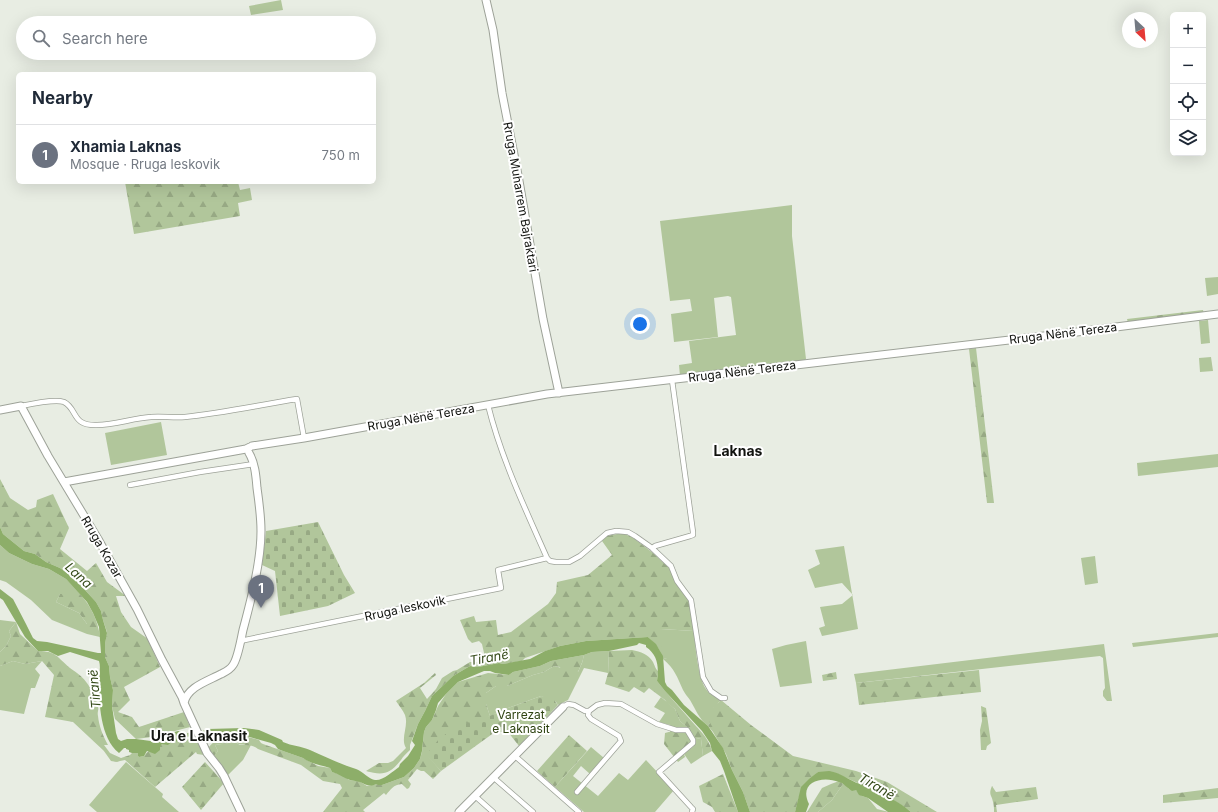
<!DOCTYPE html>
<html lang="en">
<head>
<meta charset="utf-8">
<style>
  :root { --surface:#fff; --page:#f6f6f7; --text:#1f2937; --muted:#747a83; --line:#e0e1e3; --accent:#5551c8 }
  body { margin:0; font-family:Inter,sans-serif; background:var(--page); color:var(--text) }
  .controls { position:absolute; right:12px; top:12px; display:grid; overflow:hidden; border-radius:6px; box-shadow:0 4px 16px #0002 }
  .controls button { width:36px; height:36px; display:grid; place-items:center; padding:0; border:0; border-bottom:1px solid var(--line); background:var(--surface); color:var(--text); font:20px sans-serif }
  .compass { position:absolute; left:1122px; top:12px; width:36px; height:36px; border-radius:50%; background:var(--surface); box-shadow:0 4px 16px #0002; rotate:154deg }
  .you { position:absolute; left:640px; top:324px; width:14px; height:14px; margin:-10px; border:3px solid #fff; border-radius:50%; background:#1a73e8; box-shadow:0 0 0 6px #1a73e833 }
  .badge { display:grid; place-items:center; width:26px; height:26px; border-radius:50%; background:var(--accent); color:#fff; font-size:13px; font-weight:700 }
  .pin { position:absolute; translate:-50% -33px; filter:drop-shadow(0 1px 2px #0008) }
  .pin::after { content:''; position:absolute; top:21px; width:14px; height:12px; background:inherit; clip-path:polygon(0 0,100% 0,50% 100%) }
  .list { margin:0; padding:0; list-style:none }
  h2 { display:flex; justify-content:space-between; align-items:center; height:52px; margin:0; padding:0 16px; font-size:17px }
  h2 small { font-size:13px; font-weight:400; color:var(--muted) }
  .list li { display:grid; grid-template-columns:26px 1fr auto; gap:12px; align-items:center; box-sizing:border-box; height:60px; padding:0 16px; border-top:1px solid var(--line) }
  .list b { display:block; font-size:15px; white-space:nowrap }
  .list p { margin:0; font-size:13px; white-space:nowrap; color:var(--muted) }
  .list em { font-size:13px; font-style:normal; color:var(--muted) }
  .icon { flex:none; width:22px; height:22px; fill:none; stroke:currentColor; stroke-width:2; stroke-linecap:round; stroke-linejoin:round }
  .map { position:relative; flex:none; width:1218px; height:812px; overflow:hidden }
  .search { position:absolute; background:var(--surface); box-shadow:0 4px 16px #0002; left:16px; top:16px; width:360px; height:44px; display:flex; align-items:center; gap:10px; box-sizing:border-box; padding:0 14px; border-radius:22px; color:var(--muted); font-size:15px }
  .panel { position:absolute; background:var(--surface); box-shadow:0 4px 16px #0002; left:16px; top:72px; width:360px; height:112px; border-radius:6px }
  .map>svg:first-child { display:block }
</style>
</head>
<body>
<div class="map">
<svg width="1218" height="812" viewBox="0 0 1218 812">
  <defs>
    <pattern id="forest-firs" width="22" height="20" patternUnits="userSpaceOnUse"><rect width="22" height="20" fill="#b1c69b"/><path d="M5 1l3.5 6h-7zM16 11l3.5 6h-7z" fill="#97a984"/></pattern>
    <pattern id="cemetery-stones" width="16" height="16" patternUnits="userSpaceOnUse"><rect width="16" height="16" fill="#b1c69b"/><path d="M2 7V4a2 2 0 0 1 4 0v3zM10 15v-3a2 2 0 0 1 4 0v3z" fill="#97a984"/></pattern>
  </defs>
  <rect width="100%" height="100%" fill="#e8ede3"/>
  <path fill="#b1c69b" d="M281 0 283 10 251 15 249 6Z
    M792 205V236L806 359 804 361 680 376 679 365 692 363 689 341 736 335 731 297 728 296 714 298 718 337 674 342 671 314 692 311 690 299 670 301 660 221Z
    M1218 277V294L1207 296 1205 278Z
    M1208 320 1210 343 1201 344 1199 321Z
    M1211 357 1213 371 1200 372 1199 358Z
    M161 422 167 455 111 465 105 433Z
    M1218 454V467L1138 476 1137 463Z
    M0 545 9 553 32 564 49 569 66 579 80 594H60L56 602 79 613 87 624V634L52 620 31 600 6 582 0 580Z
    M844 546 858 629 822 636 819 628 825 626 820 607 842 604 853 595 842 583 815 588 808 570 820 564 815 550Z
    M1095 556 1098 583 1085 585 1081 558Z
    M0 620 16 622 9 631 11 636 6 646 0 652Z
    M661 629 694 631C695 645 698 678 706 689 709 694 715 697 721 700L714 707 710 723 708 726C699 719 696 710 690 700 688 697 685 694 683 690 677 677 675 669 663 659L667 658 654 637Z
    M1218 633V637L1133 647 1132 643Z
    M806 641 812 683 780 687 772 649 786 645Z
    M1104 644 1112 701H1107L1103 696V691L1105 688 1103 658 1100 656 856 683 854 674Z
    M609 651 608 673 584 668 568 700 558 705 556 702 541 696 505 709 490 716 486 704V693L496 686H507L533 675 544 672 554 666 578 672 582 663 584 655 592 652Z
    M13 661 25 664 42 661 35 669 40 675 35 688H31L24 714 0 710V666Z
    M661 697 675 709 680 721 687 727 670 732V725L659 722 665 713 654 707Z
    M696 738 701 739 703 756 691 764 684 754 694 746Z
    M235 742 240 745H251L243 760 228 775 214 756 218 751 215 745Z
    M591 747 604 758 590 774 581 766 573 776 598 796 619 773 628 780 646 760 674 790 655 812H584L555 787Z
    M126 762 163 794 162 797 179 812H97L89 805Z
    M843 784 847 785 849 789 856 790 862 796 868 798 877 809 889 812H818L832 800Z"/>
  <path fill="url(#forest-firs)" d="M125 182H238L240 190 250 188 252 200 238 203 240 216 134 234Z
    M1203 310 1204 314 1128 323 1127 319Z
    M976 348 994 503H987L969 349Z
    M0 479 10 498 28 510 36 507 37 500 53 494 69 528 60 549 87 571 96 563 107 582 126 596H116L121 612 131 627 148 639 160 667 124 687 130 700 118 712 132 717 139 727 184 712 190 727 152 737 136 739 115 719 112 706 113 690 110 677 109 666 105 657V644L107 632 103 620 101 611 96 602 74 578 60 568 46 562 35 554 24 551 3 534 0 527Z
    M622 533 632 537 653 553 669 568 676 582 689 601 694 631 661 629 660 637H655L666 654 668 658 663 659C661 650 655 643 648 637L586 641 560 646 525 658 522 661 503 664 499 663 478 667 470 666 453 676 432 696 425 711 418 724 410 745V750C407 753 403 756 401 760 390 774 383 776 366 771L379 763H388L393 761 406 748C400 738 409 726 405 715 403 710 399 706 396 701L424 683 435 673 436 675 420 688 427 699 436 689 442 678 453 671 457 670 470 662H486L482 644 479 641 472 643 468 639 460 620 474 616 476 622 496 620 498 635 511 632 548 604 556 593 557 582 588 575 612 555 602 541 607 536Z
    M60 594H80C91 606 98 621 100 637L87 634V624L79 613 56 602Z
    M16 622 20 634 38 651C56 651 57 657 70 668 72 670 75 671 77 673 87 680 96 695 98 707 99 710 97 712 98 716 99 726 103 736 108 745H104L110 753 121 758 130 755 133 752 138 753V756L139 757 144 756C150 747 157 751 162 744H168L171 742 196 738 204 755 197 754 196 752 155 787 125 760 120 761 117 762 111 761 104 751 73 722 45 717 54 675 42 661 25 664 13 661 0 666V652L6 646 11 636 9 631Z
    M632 650C641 652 648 654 653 662 655 666 655 668 658 671L657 681C666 693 677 704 687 716 697 728 708 736 712 751L703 756 701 739 696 738 694 746 684 754 685 757 678 762 664 744 665 733 687 727 680 721 675 709 667 703 665 700 649 688 644 693 634 687 629 692 605 684 608 673 609 651Z
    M584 655C582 666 577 674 571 683L564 684 560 667 554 666 544 672 533 675 507 686H496L486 693V704L490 716 427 755 441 771 433 779 424 771H421L417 769 408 780 411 784 409 788 407 789 402 784C393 785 391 789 386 795L384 793 363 810 365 812H323L342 788 340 784 323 781 301 765 258 749C249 742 244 748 235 742L215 745 218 751 214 756 208 748C211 745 214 741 217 739 229 732 247 736 259 740L261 743 263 744 303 758 318 766 330 768 332 772 343 775 349 780 359 781 367 786 376 784 382 785 404 777 414 768 420 759 422 752 424 732 426 727 432 720 438 706 446 694 458 682 488 673 509 675 513 672 540 666 551 661Z
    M979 670 981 692 859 705 856 683Z
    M836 672 837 679 823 681 822 675Z
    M721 700 751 725 793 756 856 771 887 782 937 812H911L906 808 890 798 836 773 818 772 799 797 795 812H750L743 792 732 770 726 754 713 732 708 726 710 723 706 711 714 707V704L718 703Z
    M981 706 986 708 991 743 987 746 986 750H981L980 730 982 721Z
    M569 735 587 751 555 787 537 771Z
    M205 762 224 783 201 810 182 787Z
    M723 774 738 812H715L712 807 703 802 699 786Z
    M839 781 843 784 832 800 818 812H807L822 788 831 784Z
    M992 786 996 792 1036 787 1038 799 996 805 997 812H994C994 809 994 805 993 802 992 795 988 795 992 786Z
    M1218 788V798L1163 803V795Z"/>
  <path fill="url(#cemetery-stones)" d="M318 522 344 575 355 593 328 606 280 616 275 571 262 565 266 531Z
    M541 696 552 698 558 705 519 746 508 732H495L441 771 426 755 439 739 458 725 485 718 505 709Z"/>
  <path fill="#8dae69" d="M0 527 3 534 24 551 35 554 46 562 60 568 74 578 96 602 101 611 103 620 107 633 105 644V657L109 666 110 677 113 690 112 706 116 733 118 739 121 741 127 739H136L158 742 163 735 178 731 182 732 181 736 193 731 195 735C188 736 184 739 178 741 174 743 172 741 168 745L162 744 160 747V750L155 754 147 751 144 756 139 757 138 756V753H132L129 752V750L126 749V748H124L119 753C100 738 99 703 99 680 99 674 101 667 99 661L70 652 58 656 48 651H38L25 637 3 600 0 598V589L13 599 26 624 33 638 37 641 47 642 98 653H101L99 627 93 613 87 602 66 579 49 569 32 564 9 553 0 545Z
    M648 637 656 644 663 656 665 682 667 686 672 690 684 705 708 726 723 748 732 770 743 792 750 812H738L724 771 720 761 712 751 710 743 702 731 665 691 657 681C659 667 658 655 646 647V645L639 643 637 645 609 651 592 652 584 655 551 661 540 666 513 672 509 675 495 673 490 671H484L458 682 446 694 438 703 436 710 432 720 426 727 424 732 422 751 420 759 414 768 404 777 382 785H378L376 784C370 787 366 785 360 782 357 781 354 781 350 780 344 778 339 774 332 772L330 768C321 765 311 764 303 758L283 751 278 749 275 745 271 743 246 736 229 735 211 738H203L200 732 208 729 244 728 259 730 282 740 283 742C292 746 301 746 310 750 326 757 340 764 356 769 362 771 370 780 375 780 383 781 393 771 399 767L400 764 408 756 415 745 412 741 418 724 425 711 432 696 453 676 470 666 478 667 499 663 503 664 530 659 545 651 560 646 586 641Z
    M829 771C842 773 848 780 860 784 875 789 899 801 911 812H888L868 798 859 795 856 790 852 791C847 788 845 784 839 782 822 775 798 782 809 804L806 812H795L801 787 809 779 818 772Z"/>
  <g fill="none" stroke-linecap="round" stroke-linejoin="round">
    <g stroke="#9da298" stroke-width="6">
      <path id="street" d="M488 405C501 458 525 508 547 558L550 561 556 562H569L580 556 607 533 616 531 628 532 635 536 652 548 671 566 677 581 691 600 703 677 711 691 721 698H725
        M21 406C30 404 56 399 64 402 78 409 71 426 97 425 115 425 133 418 151 417 162 416 174 418 185 417 222 413 260 405 297 399L304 438
        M130 485 200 472 254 464
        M652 548 655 546 690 536 693 535V532L672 380
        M240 641 501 588 498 570 547 558
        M563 707 568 704 574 705 585 711H589L597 705 605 703 621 704 657 724 676 730H687L693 740V743L659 772 691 807 693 809 692 812
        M515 756 579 812
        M493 777 533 812
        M577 792 621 741 619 736 591 719 588 715 589 711
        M475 796 493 812"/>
    </g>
    <g stroke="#9da298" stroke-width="9">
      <path id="secondary" d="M486 0 493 30 502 93 518 175 543 319 559 393
        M0 410 21 406 48 456 98 539 137 609 162 660 182 697 184 703
        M252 446 304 438 547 394 1069 333 1218 314
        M64 482 246 449 250 447
        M241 812 224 776 219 768 207 753 184 703C187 687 208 681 221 674 225 672 230 670 233 665 238 658 241 639 243 630 251 600 261 562 261 531 261 517 259 502 257 488 256 476 255 463 249 453
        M459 812 563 707"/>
    </g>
    <use href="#street" stroke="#fff" stroke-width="4.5"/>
    <use href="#secondary" stroke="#fff" stroke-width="7"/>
  </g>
  <g text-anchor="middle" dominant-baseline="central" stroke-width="4" stroke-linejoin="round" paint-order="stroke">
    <g font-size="12" fill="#121410" stroke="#fff">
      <text transform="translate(521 197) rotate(80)">Rruga Muharrem Bajraktari</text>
      <text transform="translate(1063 333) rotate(-7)">Rruga Nënë Tereza</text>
      <text transform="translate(742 371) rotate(-7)">Rruga Nënë Tereza</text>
      <text transform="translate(421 417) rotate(-10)">Rruga Nënë Tereza</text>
      <text transform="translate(102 547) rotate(60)">Rruga Kozar</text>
      <text transform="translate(405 608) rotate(-12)">Rruga leskovik</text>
    </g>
    <g font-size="12" fill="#2e4311" stroke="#fff">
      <text x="521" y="714">Varrezat<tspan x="521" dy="14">e Laknasit</tspan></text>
    </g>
    <g font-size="13" font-style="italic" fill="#354b1a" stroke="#fff">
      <text transform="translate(79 575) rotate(42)">Lana</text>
      <text transform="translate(489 657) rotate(-10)">Tiranë</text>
      <text transform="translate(94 689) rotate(-95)">Tiranë</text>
      <text transform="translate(877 786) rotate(31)">Tiranë</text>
    </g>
    <g font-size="14" font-weight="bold" fill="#121410" stroke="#fff">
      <text x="738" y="450">Laknas</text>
      <text x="199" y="735">Ura e Laknasit</text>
    </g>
  </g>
</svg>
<div class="controls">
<button>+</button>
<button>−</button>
<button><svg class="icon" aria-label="locate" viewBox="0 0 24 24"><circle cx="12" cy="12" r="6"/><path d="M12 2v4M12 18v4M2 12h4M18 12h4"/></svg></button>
<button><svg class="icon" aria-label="layers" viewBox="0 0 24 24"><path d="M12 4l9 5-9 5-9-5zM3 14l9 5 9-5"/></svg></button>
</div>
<svg class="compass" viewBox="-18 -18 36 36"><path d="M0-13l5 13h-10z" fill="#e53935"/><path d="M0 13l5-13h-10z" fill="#747a83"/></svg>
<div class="you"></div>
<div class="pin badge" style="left:261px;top:608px;background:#6b7280">1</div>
<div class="search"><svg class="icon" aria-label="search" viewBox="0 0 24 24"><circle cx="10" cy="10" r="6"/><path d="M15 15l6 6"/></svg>Search here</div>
<section class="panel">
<h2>Nearby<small></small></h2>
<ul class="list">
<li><span class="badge" style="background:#6b7280">1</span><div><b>Xhamia Laknas</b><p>Mosque · Rruga leskovik</p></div><em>750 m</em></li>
</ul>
</section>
</div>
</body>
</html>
